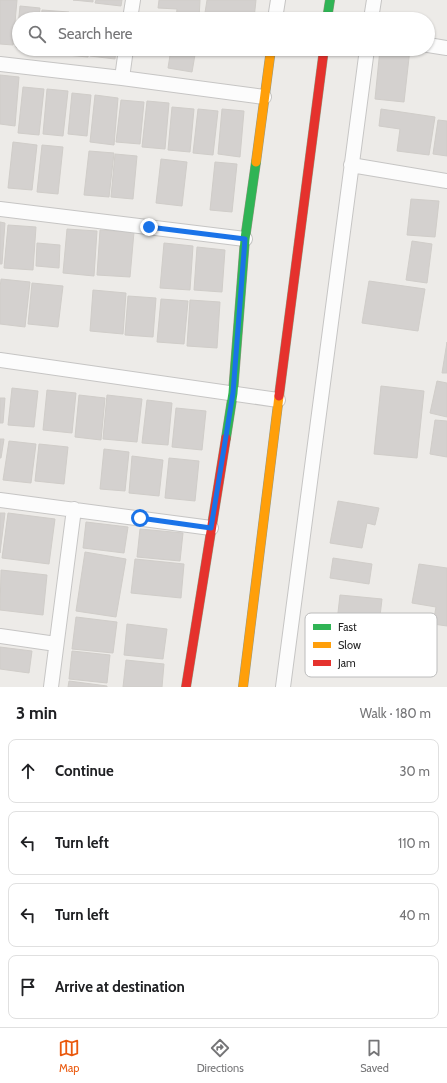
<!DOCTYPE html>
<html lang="en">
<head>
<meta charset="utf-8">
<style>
  :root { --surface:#fff; --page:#f6f6f6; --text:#202124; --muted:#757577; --line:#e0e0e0; --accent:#ea580c }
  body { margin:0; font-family:Cabin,sans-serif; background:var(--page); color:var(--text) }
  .stop { position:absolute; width:12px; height:12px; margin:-9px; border:3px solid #1a73e8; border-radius:50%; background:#fff }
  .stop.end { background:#1a73e8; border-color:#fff; box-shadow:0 1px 4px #0008 }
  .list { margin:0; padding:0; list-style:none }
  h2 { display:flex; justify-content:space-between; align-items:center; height:52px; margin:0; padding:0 16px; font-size:17px }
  h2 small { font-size:13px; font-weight:400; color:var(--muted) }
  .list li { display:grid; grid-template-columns:26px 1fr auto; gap:12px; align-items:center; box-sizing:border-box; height:64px; margin:0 8px 8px; padding:0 8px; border:1px solid var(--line); border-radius:8px }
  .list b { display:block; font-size:15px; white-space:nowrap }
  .list em { font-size:13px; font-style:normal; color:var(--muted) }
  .icon { flex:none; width:22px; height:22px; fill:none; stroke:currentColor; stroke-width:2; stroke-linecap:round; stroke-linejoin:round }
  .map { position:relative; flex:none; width:447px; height:687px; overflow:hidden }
  .search { position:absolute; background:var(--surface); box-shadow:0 1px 3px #0004; left:12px; right:12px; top:12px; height:44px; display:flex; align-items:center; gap:10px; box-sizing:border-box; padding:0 14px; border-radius:22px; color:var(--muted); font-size:15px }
  .sheet { height:340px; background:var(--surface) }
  nav { display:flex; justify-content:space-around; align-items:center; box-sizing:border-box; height:56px; border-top:1px solid var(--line); background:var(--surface); font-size:11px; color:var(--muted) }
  nav a { display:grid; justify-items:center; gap:2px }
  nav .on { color:var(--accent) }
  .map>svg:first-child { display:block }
</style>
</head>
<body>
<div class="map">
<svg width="447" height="687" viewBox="0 0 447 687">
  <rect width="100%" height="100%" fill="#edebe8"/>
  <path fill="#d4d1cf" stroke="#d0cdc9" d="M0 0H17L13 45 0 44Z
    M73 0H93V2Z
    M96 0H122L121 6 95 3Z
    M159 0H200L199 19H176L177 9 158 8Z
    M207 0H256L254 19H204Z
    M20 6 40 8 39 19H19V48L16 47Z
    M42 10 69 12 68 19H41Z
    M71 13 92 15V19H70Z
    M94 16 119 18V19H94Z
    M38 49H65V53L38 50Z
    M67 49H89L88 57 67 55Z
    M91 49H116L115 59 90 56Z
    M171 49H196L192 72 168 68Z
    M380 49H410L404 102 375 99Z
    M0 75 19 77 15 126 0 124Z
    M23 87 44 89 39 135 18 133Z
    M47 89 68 91 63 136 43 134Z
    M72 93 91 95 87 136 68 134Z
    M95 95 118 98 114 145 90 142Z
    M121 100 144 102 140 144 116 142Z
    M147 101 169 103 165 149 142 147Z
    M172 107 194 109 190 152 168 150Z
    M198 109 218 111 213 155 193 153Z
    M222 109 244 111 240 157 218 154Z
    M381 109 435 117 429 155 397 151 400 129 379 126Z
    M438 120 447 121V156L433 154Z
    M13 142 37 145 32 190 8 188Z
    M42 145 63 147 58 194 37 192Z
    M89 151 114 153 109 197 84 195Z
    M115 154 137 156 133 199 111 197Z
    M161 159 187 162 182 206 156 203Z
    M215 162 237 164 232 212 210 210Z
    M411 199 439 201 435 237 407 235Z
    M0 222 5 223 2 264H0Z
    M8 225 36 227 33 270 4 268Z
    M67 229 97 231 94 276 63 273Z
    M100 230 134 232 130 277 97 275Z
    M412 241 432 244 427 283 406 280Z
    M37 243 60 245 59 268 36 266Z
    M164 243 193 246 190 290 160 288Z
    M197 247 225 250 222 292 194 290Z
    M1 279 30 282 25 327 0 324V288Z
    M369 281 425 289 418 331 362 323Z
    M32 283 63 286 58 327 28 324Z
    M93 290 126 293 123 334 90 331Z
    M128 296 156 298 153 337 125 335Z
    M161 299 188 301 184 344 157 342Z
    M190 300 220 302 217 348 187 346Z
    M447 342V373H442Z
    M437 381 447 383V417L430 413Z
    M381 386 424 391 417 458 374 454Z
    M12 388 38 391 34 427 8 425Z
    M47 390 76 393 72 433 43 430Z
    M79 395 105 398 101 440 75 437Z
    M107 395 142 399 137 442 103 439Z
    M0 398H5L3 423H0Z
    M147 400 172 403 168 445 142 443Z
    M176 408 206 411 202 450 172 447Z
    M435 420 447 421V457L430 454Z
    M0 439H4L1 458H0Z
    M9 441 36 444 31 483 3 480Z
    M39 444 68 447 64 484 35 481Z
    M104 449 129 452 125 491 100 489Z
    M132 456 163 460 159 496 129 493Z
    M169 458 199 461 195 501 165 498Z
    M338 501 379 508 375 525 367 523 362 548 330 543Z
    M0 513H5L0 553Z
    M8 513 55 519 49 564 2 558Z
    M86 522 128 527 124 553 83 548Z
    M140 529 183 533 180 561 137 557Z
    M85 552 126 559 116 617 76 611Z
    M333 558 372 564 369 584 330 578Z
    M135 559 184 564 181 598 131 593Z
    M419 564 447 568V626L433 624 436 607 412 603Z
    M1 570 47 575 43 615 0 610Z
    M340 595 382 599 374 668 352 666 355 642 335 639Z
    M76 617 117 622 113 653 72 649Z
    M127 624 167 629 163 659 124 655Z
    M0 647 32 651 29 673 0 669Z
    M72 651 110 655 107 683 69 679Z
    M126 660 164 664 162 687H123Z
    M69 681 107 686V687H68Z"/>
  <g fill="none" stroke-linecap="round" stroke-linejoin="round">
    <g stroke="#c6c5c4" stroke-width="16">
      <path id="street" d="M130 19 133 0
        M275 19 278 0
        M371 19 374 0
        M428 45 447 48
        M0 64 122 78 264 97
        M122 78 126 49
        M351 165 447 181
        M0 209 245 239
        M0 360 278 400
        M0 500 211 528
        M0 636 56 644
        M51 687 74 509
        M283 687 367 49"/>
    </g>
    <g stroke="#96977f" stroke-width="10">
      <path id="fast" d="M327 19 330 0
        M226 438 233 393 245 239 256 162"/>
    </g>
    <g stroke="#96977f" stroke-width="10">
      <path id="slow" d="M256 162 271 49
        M243 687 279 396"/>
    </g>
    <g stroke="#96977f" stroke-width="10">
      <path id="jam" d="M279 396 324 49
        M186 687 226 438"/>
    </g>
    <use href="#street" stroke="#fcfcfc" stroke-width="14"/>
    <use href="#fast" stroke="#30b455" stroke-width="9"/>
    <use href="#slow" stroke="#ff9f0a" stroke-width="9"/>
    <use href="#jam" stroke="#e5322d" stroke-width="9"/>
  </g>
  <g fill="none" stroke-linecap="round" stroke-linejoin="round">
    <path stroke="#1a73e8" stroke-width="5" d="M140 518 211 528 233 393 245 239 149 227"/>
  </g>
  <rect x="305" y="613" width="132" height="64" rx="6" fill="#fff" stroke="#bcbcbc" stroke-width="1"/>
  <rect x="313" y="624" width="18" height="6" fill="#30b455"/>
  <rect x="313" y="642" width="18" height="6" fill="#ff9f0a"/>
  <rect x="313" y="660" width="18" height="6" fill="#e5322d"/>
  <g font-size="11" fill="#1f1f1f">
    <text x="338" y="631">Fast</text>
    <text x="338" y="649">Slow</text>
    <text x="338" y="667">Jam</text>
  </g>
</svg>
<div class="stop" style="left:140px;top:518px"></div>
<div class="stop end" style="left:149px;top:227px"></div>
<div class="search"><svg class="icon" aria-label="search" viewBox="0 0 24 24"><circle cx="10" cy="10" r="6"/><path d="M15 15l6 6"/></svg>Search here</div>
</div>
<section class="sheet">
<h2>3 min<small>Walk · 180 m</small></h2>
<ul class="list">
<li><svg class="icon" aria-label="ahead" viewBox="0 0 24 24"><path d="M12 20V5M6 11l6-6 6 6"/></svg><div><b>Continue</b></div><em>30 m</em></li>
<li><svg class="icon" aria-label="left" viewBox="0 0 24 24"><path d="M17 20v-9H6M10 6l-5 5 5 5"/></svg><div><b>Turn left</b></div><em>110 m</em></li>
<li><svg class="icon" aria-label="left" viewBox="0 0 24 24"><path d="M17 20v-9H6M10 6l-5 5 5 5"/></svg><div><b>Turn left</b></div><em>40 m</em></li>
<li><svg class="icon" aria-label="arrive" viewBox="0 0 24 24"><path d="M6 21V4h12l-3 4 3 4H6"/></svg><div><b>Arrive at destination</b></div></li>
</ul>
</section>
<nav>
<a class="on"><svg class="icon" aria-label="map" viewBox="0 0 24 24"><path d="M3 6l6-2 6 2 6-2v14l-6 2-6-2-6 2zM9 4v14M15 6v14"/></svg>Map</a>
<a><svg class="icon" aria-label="directions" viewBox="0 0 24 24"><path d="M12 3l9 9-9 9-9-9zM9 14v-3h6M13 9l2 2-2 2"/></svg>Directions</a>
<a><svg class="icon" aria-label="saved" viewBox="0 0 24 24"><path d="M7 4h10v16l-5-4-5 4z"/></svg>Saved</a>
</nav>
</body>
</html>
